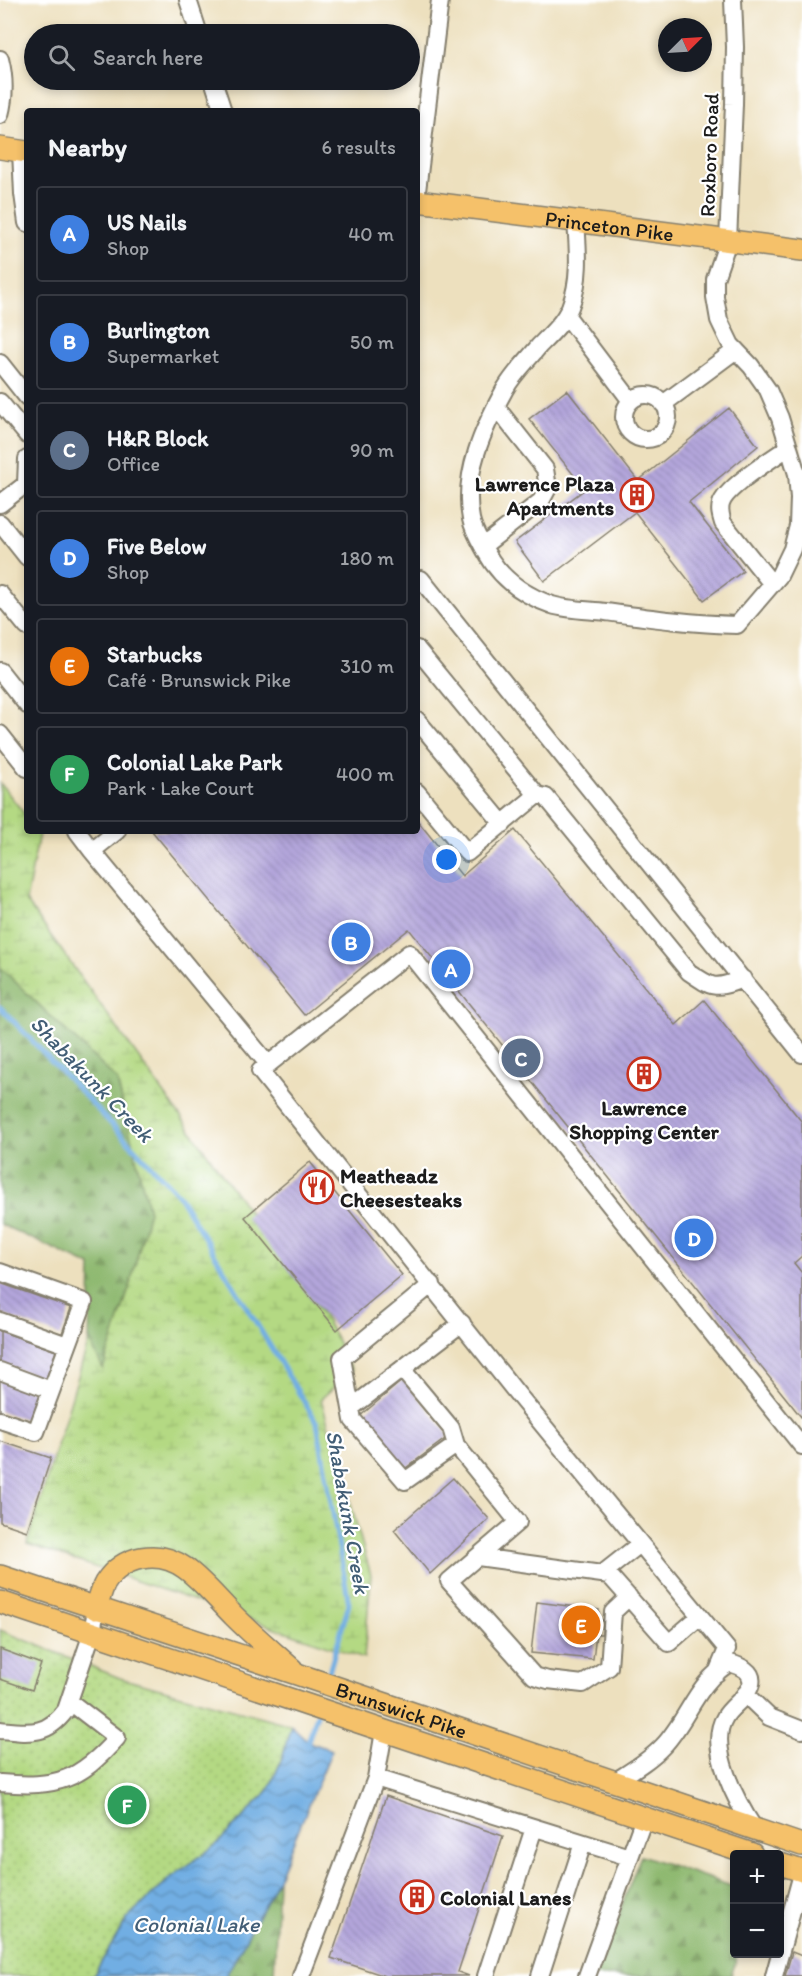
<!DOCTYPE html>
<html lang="en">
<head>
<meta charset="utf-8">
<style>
  :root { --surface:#171b24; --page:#242831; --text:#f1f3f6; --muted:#9ea1a6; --line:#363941; --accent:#ea580c }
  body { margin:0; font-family:Itim,sans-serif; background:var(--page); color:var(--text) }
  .controls { position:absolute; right:18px; bottom:18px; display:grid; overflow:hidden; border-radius:6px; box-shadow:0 3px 9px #0003 }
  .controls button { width:54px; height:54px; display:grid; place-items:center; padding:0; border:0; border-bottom:2px solid var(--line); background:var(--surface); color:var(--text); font:30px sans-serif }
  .compass { position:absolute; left:658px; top:18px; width:54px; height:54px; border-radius:50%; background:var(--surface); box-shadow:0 3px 9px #0003; rotate:66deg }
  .you { position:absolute; left:447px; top:860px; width:21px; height:21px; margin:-15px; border:4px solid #fff; border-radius:50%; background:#1a73e8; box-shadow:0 0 0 9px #1a73e833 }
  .badge { display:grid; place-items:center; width:39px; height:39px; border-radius:50%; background:var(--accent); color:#fff; font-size:20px; font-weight:700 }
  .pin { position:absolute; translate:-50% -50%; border:3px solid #fff; box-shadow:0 2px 6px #0006 }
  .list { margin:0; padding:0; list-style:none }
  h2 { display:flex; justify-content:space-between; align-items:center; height:78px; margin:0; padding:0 24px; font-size:26px }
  h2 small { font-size:20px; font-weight:400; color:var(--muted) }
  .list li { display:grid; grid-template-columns:39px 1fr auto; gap:18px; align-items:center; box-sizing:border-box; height:96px; margin:0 12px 12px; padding:0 12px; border:2px solid var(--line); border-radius:6px }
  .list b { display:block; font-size:22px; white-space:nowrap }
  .list p { margin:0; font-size:20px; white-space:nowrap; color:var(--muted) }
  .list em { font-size:20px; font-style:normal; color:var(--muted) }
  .icon { flex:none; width:33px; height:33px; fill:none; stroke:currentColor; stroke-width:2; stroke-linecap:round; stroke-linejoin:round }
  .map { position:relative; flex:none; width:802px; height:1976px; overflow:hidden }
  .search { position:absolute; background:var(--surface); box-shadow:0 3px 9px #0003; left:24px; top:24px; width:396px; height:66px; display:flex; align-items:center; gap:15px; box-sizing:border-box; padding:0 21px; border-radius:33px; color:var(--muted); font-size:22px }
  .panel { position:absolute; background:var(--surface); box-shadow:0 3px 9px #0003; left:24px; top:108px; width:396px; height:726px; border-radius:6px }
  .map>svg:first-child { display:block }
</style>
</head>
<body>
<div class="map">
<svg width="802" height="1976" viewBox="0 0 802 1976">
  <defs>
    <pattern id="grass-dots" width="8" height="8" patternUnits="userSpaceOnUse" patternTransform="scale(1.5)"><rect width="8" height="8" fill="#b4d983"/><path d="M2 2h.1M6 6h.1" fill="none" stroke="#9aba71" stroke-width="1.8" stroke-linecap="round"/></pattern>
    <pattern id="forest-firs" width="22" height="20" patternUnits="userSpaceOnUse" patternTransform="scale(1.5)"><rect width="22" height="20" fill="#8fb971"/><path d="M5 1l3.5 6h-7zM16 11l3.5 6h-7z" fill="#7b9e61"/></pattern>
    <pattern id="wetland-marsh" width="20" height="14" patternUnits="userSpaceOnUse" patternTransform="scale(1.5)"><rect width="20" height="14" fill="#b4d983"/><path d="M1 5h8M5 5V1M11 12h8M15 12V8" fill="none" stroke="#9aba71"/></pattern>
    <pattern id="water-waves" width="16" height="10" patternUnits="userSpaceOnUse" patternTransform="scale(1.5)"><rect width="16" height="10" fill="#71aee3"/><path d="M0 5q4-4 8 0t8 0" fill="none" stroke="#5c8db7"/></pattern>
    <pattern id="building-back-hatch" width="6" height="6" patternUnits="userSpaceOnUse" patternTransform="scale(1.5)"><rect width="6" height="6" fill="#b3a6db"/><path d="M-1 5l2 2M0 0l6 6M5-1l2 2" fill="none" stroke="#998ebb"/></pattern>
  </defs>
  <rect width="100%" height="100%" fill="#fff"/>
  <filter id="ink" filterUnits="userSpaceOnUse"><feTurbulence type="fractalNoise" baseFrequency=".0167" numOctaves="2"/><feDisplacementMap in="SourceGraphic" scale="12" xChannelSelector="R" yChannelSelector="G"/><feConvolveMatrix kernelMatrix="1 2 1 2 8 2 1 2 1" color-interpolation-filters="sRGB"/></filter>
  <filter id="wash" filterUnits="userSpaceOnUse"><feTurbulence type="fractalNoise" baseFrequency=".008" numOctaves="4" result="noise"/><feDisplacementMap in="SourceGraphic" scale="24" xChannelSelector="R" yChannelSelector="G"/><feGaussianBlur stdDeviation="1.35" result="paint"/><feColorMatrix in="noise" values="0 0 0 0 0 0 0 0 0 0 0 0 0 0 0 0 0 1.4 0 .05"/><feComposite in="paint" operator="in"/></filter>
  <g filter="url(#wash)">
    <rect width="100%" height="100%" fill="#ede0be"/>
    <path fill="url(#grass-dots)" stroke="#687a50" stroke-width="1.5" d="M0 1630 120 1678 291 1725 282 1759 268 1791 217 1844 169 1879 127 1919 93 1976H0Z"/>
    <path fill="url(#forest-firs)" stroke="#566a46" stroke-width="1.5" d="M0 967 117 1080 149 1211 129 1289 103 1370 89 1340 91 1266 0 1224Z
      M641 1855 734 1887V1954H738L731 1976H595Z
      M278 1879 274 1976H226Z"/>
    <path fill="url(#wetland-marsh)" stroke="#687a50" stroke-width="1.5" d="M0 783 27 817V831H38L39 833 26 901 324 1316 352 1370 321 1399 371 1575 364 1658 27 1544 89 1340 103 1369 129 1289 149 1211 117 1080 0 967Z"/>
    <path fill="url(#water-waves)" stroke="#466580" stroke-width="1.5" d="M291 1725 309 1742 332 1750 278 1879 226 1976H93L127 1919 169 1879 217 1844 268 1791 282 1759Z"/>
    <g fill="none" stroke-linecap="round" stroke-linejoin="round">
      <path stroke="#71aee3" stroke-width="5" d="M0 1007 178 1194 317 1423 349 1604 327 1679
        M306 1747 317 1714"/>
    </g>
    <g id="blocks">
      <path fill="url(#building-back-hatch)" d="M567 390 638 481 729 408 758 446 689 502 743 571 704 600 635 512 544 581 515 542 585 489 529 419Z
        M417 820 462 876 515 830 676 1025 704 1000 802 1122V1256L794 1263 802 1273V1418L409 929 304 1015 152 831H417Z
        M310 1162 402 1275 337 1330 245 1217Z
        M0 1283 71 1308 61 1336 0 1314Z
        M0 1331 56 1351 46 1379 0 1363Z
        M0 1379 41 1394 31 1421 0 1411Z
        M404 1379 449 1436 403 1470 359 1417Z
        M0 1441 51 1458 27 1531 0 1522Z
        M453 1478 489 1519 430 1574 394 1530Z
        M537 1602 599 1610 598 1619 603 1620 602 1634H596L593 1659 531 1653Z
        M0 1649 41 1664 32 1690 0 1679Z
        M386 1796 503 1836 458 1972 469 1976H385L331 1958Z
        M792 1952 802 1956V1976H785Z"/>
    </g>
  </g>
  <g filter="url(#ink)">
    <use href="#blocks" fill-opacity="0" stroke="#847e6d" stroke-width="1.5"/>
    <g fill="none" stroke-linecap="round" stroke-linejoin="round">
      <g stroke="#847e6d" stroke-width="20">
        <path id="minor" d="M188 0 199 34
          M0 59C5 78 5 96 0 115
          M213 80 223 111
          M21 151 23 194 27 223
          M417 191 440 0
          M576 221C578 249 581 280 570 307 564 322 550 335 539 346 528 360 514 373 505 389 484 427 462 474 471 519 473 530 480 541 486 552 500 578 523 595 552 605 568 610 589 610 606 612 650 618 693 624 737 625L779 576 792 549 798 526 799 498 797 474 780 418 768 390 751 366 731 345 719 320 715 297V279L728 241 734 104 735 47 733 0
          M566 315 631 401
          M0 363 27 397
          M624 417a22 22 0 1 1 44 0a22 22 0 1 1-44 0Z
          M0 402 27 435
          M663 404 736 350
          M0 504 26 484 27 459
          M0 523 27 557
          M483 546 541 501 548 488 545 469 496 407
          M417 582 421 579 802 1054
          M772 584 723 523C721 516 719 511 721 504 725 488 773 458 789 447
          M0 594 27 627
          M417 649 537 795 546 797 689 972C714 989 714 989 743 979
          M0 671 27 705
          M417 720 503 824
          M0 734 27 768
          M417 792 467 853 537 795
          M77 831 92 851
          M117 831 92 851 268 1064
          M0 1272 84 1302 36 1432 0 1420
          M432 1284 342 1358 353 1420 405 1481 456 1445 518 1522 449 1581 534 1676 548 1680 583 1684 609 1667 613 1612 629 1597
          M0 1321 67 1345
          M402 1369 451 1428 456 1445
          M0 1371 51 1390
          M351 1408 462 1323
          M478 1557 609 1575 669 1643 699 1617
          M602 1574 640 1544
          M717 1673 727 1649 519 1396 260 1071 409 953 802 1446
          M745 1694 769 1717 802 1730
          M0 1730C30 1733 47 1736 66 1710L92 1633 96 1609
          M376 1778 629 1857
          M614 1782C631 1771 649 1761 663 1746 688 1720 697 1681 730 1663 740 1666 754 1671 751 1684 748 1697 731 1706 725 1717 706 1747 738 1804 755 1830
          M0 1783C57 1788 79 1781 117 1738L69 1701
          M301 1976 376 1778 384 1731
          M486 1976 534 1828
          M540 1976 583 1843
          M587 1976 644 1818
          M774 1976 802 1874"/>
      </g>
      <g stroke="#847e6d" stroke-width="24">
        <g id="major">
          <path d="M0 148 27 152"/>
          <path id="s1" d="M417 201 802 250"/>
          <path id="s2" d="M0 1576 297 1674 802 1845"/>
          <path d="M0 1602 752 1854"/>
          <path d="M96 1609C99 1600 101 1590 105 1583 123 1555 159 1549 185 1568 203 1581 219 1601 234 1616 253 1635 273 1652 292 1669"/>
          <path d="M780 1864 802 1871"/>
        </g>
      </g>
      <use href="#minor" stroke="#fff" stroke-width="16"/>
      <use href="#major" stroke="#f5c16b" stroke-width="21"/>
    </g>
  </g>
  <defs>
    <g id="building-ring" transform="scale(1.725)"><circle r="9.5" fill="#fff" stroke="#c8321e" stroke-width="1.5"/><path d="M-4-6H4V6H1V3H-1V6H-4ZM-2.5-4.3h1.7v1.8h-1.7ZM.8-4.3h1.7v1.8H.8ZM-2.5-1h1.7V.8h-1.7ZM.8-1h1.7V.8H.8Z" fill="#c8321e"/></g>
    <g id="restaurant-ring" transform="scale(1.725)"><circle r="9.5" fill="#fff" stroke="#c8321e" stroke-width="1.5"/><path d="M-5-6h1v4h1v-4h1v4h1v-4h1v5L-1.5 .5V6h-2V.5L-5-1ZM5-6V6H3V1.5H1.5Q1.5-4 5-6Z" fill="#c8321e"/></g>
  </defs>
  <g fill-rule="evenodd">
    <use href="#building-ring" x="637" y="495"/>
    <use href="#building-ring" x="644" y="1074"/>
    <use href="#restaurant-ring" x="317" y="1187"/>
    <use href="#building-ring" x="417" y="1897"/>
  </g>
  <g text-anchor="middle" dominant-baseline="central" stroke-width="4.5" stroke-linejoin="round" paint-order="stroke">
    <g font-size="21" fill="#1c1c1c" stroke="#fff">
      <text transform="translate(709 155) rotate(-88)">Roxboro Road</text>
      <text stroke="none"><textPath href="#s1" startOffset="194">Princeton Pike</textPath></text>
      <text stroke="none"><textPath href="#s2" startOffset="423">Brunswick Pike</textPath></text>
    </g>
    <g font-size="21" font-weight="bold" fill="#1c1c1c" stroke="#fff" text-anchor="start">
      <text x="614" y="483" text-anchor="end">Lawrence Plaza<tspan x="614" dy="24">Apartments</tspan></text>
      <text x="644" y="1107" text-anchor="middle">Lawrence<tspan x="644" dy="24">Shopping Center</tspan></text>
      <text x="340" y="1175">Meatheadz<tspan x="340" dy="24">Cheesesteaks</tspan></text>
      <text x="440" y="1897">Colonial Lanes</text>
    </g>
    <g font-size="22" font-style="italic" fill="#425e76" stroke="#fff">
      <text transform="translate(92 1079) rotate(46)">Shabakunk Creek</text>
      <text transform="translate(348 1512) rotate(80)">Shabakunk Creek</text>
      <text x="196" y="1924">Colonial Lake</text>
    </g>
  </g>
</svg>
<div class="controls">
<button>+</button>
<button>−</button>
</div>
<svg class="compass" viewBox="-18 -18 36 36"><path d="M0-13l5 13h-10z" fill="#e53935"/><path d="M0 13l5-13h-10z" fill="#9ea1a6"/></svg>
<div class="you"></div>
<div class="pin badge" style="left:451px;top:969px;background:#3f7fe0">A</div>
<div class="pin badge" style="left:351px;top:942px;background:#3f7fe0">B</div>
<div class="pin badge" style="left:521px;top:1058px;background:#5c6f8a">C</div>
<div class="pin badge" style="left:694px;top:1238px;background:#3f7fe0">D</div>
<div class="pin badge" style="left:581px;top:1625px;background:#e8710a">E</div>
<div class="pin badge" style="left:127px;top:1805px;background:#2e9e5b">F</div>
<div class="search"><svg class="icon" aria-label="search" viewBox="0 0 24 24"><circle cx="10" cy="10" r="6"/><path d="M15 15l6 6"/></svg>Search here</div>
<section class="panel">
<h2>Nearby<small>6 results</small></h2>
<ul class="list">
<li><span class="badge" style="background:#3f7fe0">A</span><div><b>US Nails</b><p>Shop</p></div><em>40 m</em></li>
<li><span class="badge" style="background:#3f7fe0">B</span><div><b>Burlington</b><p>Supermarket</p></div><em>50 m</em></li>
<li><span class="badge" style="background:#5c6f8a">C</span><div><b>H&amp;R Block</b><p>Office</p></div><em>90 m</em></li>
<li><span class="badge" style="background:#3f7fe0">D</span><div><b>Five Below</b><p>Shop</p></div><em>180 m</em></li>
<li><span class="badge" style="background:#e8710a">E</span><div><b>Starbucks</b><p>Café · Brunswick Pike</p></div><em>310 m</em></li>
<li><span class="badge" style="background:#2e9e5b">F</span><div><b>Colonial Lake Park</b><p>Park · Lake Court</p></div><em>400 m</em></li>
</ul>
</section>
</div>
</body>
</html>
